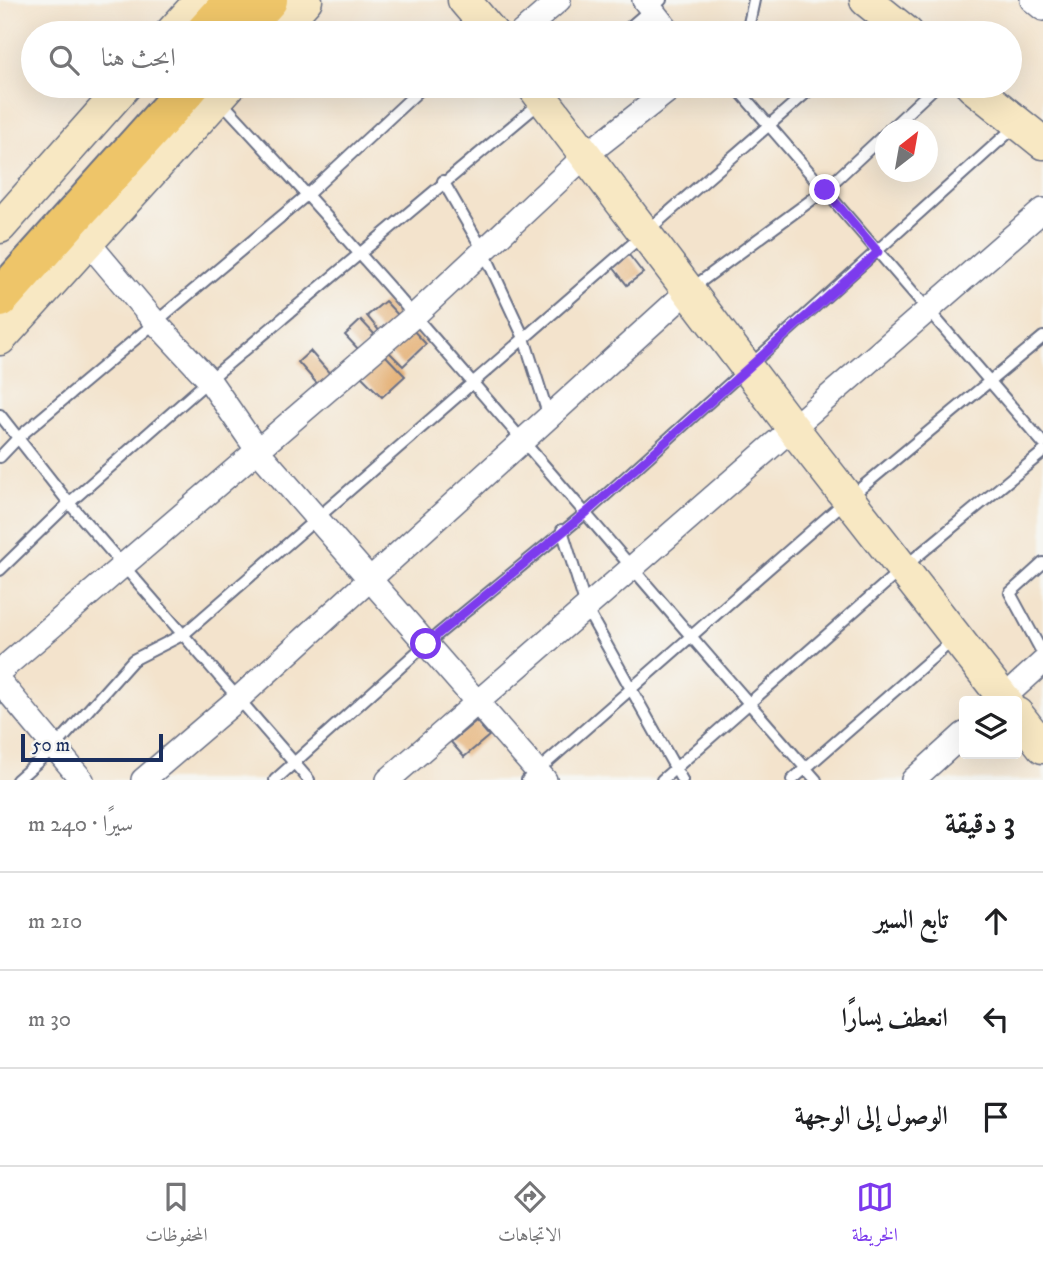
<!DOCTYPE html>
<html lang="ar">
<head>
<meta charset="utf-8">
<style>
  :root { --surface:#fff; --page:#f6f6f6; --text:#202124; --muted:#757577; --line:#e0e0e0; --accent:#7c3aed }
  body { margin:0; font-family:"IM FELL DW Pica",Amiri,serif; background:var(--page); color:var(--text); direction:rtl }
  .controls { position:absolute; right:21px; bottom:21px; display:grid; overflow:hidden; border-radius:7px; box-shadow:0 7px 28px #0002 }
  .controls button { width:63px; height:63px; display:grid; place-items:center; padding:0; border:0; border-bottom:2px solid var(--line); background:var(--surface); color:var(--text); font:35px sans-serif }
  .compass { position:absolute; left:875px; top:119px; width:63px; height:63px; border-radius:50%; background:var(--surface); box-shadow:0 7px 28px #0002; rotate:31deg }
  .scale { position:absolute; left:21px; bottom:18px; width:142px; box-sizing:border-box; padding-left:7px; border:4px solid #1b2f5e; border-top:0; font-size:19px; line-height:24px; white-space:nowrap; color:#1b2f5e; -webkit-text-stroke:5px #f6f6f2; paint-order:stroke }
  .stop { position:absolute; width:21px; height:21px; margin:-16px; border:5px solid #7c3aed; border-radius:50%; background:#fff }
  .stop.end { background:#7c3aed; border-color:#fff; box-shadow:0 2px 7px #0008 }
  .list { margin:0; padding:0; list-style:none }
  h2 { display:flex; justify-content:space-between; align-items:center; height:91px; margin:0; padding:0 28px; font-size:30px }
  h2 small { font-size:23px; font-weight:400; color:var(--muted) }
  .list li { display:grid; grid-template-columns:46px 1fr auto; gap:21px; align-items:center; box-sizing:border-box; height:98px; padding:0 28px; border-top:2px solid var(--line) }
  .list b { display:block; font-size:26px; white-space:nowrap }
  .list em { font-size:23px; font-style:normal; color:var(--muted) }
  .icon { flex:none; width:38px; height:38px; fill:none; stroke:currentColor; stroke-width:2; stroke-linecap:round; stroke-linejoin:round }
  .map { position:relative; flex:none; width:1043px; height:780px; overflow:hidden; direction:ltr }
  .search { position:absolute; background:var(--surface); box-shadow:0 7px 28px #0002; left:21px; right:21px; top:21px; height:77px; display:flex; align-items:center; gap:18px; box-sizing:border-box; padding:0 24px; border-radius:38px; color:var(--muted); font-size:26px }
  .sheet { height:385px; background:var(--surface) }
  nav { display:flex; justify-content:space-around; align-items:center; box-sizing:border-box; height:98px; border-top:2px solid var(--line); background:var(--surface); font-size:19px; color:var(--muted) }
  nav a { display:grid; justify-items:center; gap:4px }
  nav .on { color:var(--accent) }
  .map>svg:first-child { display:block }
</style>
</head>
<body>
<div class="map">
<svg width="1043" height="780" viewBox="0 0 1043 780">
  <rect width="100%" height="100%" fill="#f6f6f2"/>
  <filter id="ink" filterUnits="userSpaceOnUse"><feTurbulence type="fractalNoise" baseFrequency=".0143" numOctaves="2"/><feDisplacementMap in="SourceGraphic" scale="14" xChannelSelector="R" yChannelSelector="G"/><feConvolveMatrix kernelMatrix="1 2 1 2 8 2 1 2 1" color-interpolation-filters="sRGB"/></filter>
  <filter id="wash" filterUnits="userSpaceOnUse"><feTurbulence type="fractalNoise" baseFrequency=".00686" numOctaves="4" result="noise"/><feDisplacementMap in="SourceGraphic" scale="28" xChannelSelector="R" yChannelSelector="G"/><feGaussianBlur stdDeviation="1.57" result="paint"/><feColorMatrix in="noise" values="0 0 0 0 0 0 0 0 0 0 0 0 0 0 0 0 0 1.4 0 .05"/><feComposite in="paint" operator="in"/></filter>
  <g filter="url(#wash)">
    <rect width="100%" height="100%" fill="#f3e3cc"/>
    <g id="blocks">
      <path fill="#e3aa6b" d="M629 255 643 273 627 285 613 267Z
        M385 301 400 317 381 333 367 316Z
        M361 320 376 336 360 351 345 335Z
        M412 329 426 344 403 366 388 351Z
        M310 351 332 376 320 387 298 362Z
        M384 354 405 376 382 397 360 375Z
        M476 721 489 736 464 757 451 742Z"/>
    </g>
  </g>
  <g filter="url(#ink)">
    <use href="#blocks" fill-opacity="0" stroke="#676e84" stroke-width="2"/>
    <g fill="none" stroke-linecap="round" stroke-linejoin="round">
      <g stroke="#676e84" stroke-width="14">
        <path id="lane" d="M623 33 661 0
          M747 33 754 0
          M735 86 1043 443
          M220 100C426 321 617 554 816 780
          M889 130 936 86
          M443 181 484 252 524 338 549 417
          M692 288 825 190 886 133
          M0 415 69 503 309 780
          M0 457 19 437 308 194 424 86
          M562 530 587 610 682 780
          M1043 563 1010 593 1043 654
          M0 570 69 503 209 380 560 86
          M17 780 56 746 133 660 184 634 814 86
          M275 780 426 644 587 512 1018 124
          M527 780 849 498 1043 337
          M662 780 903 568 1043 452
          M792 780 954 639"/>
      </g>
      <g stroke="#676e84" stroke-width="26">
        <path id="street" d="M644 0 670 33
          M1032 0 1043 9
          M521 33 559 0
          M87 241 156 323 209 380 258 451 545 780
          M0 671 414 316 586 155 674 86
          M0 682 82 780
          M1000 701 1043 662
          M143 780 239 698 689 290
          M388 780 1043 210
          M913 780 964 734"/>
      </g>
      <g stroke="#676e84" stroke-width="35">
        <path id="secondary" d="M464 0 492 33
          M866 0 907 33
          M171 33 201 0
          M276 33 306 0
          M533 86 792 427 1006 701
          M972 86 1043 143
          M0 227 125 86
          M0 339 229 86
          M1017 714 1043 747"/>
      </g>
      <g stroke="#676e84" stroke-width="42">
        <path id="highway" d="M204 33 234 0
          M238 33 268 0
          M0 298 190 86"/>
      </g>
      <use href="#lane" stroke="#fff" stroke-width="10"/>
      <use href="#street" stroke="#fff" stroke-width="23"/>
      <use href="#secondary" stroke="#f8e8c3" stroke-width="32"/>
      <use href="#highway" stroke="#eec569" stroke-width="38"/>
    </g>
  </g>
  <g fill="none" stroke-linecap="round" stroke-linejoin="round" filter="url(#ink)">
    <path stroke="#7c3aed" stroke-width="9" d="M426 644 587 512 878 252 825 190"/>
  </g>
</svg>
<div class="controls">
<button><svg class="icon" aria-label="layers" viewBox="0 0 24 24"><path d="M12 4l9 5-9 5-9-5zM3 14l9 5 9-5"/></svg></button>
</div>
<svg class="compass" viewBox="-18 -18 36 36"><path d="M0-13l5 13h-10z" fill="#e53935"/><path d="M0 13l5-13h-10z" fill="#757577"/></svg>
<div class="scale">50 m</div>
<div class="stop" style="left:426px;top:644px"></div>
<div class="stop end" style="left:825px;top:190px"></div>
<div class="search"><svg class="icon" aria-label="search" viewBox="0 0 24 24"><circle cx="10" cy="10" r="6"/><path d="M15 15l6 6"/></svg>ابحث هنا</div>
</div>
<section class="sheet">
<h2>3 دقيقة<small>سيرًا · 240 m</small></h2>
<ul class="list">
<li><svg class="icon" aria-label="ahead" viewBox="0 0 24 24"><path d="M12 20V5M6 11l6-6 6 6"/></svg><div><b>تابع السير</b></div><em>210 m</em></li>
<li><svg class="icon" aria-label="left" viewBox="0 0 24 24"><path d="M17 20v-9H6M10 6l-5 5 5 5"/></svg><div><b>انعطف يسارًا</b></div><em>30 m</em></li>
<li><svg class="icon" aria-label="arrive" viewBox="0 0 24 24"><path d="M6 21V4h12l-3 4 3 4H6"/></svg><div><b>الوصول إلى الوجهة</b></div></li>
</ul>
</section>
<nav>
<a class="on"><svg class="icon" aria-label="map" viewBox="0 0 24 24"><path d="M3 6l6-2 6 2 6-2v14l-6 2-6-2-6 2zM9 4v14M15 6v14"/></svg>الخريطة</a>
<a><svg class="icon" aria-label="directions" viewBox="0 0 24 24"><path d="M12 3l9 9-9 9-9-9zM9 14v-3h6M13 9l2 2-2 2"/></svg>الاتجاهات</a>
<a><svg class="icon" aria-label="saved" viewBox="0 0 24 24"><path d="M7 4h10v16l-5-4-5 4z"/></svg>المحفوظات</a>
</nav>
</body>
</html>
